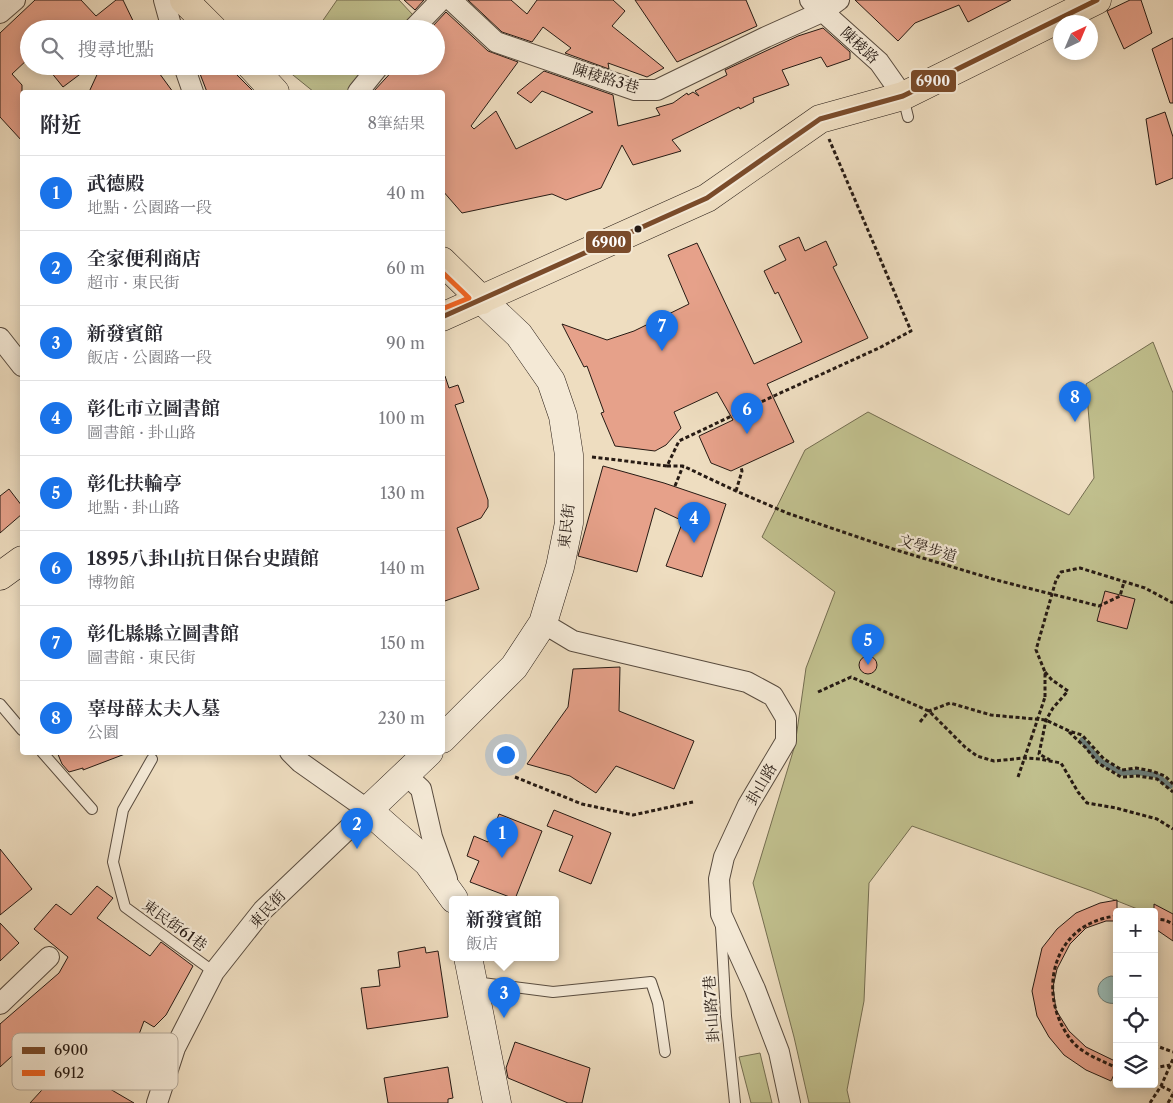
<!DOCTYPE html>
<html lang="zh-TW">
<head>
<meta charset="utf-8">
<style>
  :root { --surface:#fff; --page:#f2f2f3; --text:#2b2b33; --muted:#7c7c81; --line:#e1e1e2; --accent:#1a73e8 }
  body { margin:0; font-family:"Libre Caslon Text","Noto Serif TC",serif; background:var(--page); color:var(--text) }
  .controls { position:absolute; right:15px; bottom:15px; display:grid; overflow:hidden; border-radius:5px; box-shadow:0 2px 12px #0003 }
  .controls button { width:45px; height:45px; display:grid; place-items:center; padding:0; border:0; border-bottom:1px solid var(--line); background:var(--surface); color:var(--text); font:25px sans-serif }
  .compass { position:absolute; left:1053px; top:15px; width:45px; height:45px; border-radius:50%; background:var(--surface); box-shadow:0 2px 12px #0003; rotate:44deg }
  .you { position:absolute; left:505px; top:754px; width:18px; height:18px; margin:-12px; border:4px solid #fff; border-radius:50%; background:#1a73e8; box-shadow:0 0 0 8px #1a73e833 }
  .badge { display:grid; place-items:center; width:32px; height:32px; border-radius:50%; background:var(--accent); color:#fff; font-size:16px; font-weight:700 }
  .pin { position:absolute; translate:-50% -41px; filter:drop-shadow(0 1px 2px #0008) }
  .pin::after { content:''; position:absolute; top:26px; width:18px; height:15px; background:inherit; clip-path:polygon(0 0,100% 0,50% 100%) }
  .popup { position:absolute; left:449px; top:896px; width:110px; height:65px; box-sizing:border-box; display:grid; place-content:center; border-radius:5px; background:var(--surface); filter:drop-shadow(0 1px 4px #0005); font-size:16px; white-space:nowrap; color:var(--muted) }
  .popup b { font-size:19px; color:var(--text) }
  .popup::after { content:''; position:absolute; left:50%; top:100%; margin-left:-10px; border:10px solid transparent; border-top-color:var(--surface) }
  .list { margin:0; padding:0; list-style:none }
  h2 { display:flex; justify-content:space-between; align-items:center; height:65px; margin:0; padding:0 20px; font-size:21px }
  h2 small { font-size:16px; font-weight:400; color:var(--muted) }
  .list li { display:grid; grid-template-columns:32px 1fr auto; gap:15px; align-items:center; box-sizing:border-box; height:75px; padding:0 20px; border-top:1px solid var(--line) }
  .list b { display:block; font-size:19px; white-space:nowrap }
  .list p { margin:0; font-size:16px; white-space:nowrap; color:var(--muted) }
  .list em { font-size:16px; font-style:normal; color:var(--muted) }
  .icon { flex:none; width:28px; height:28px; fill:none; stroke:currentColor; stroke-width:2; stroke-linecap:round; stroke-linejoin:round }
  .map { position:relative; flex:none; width:1173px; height:1103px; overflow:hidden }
  .search { position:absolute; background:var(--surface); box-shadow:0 2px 12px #0003; left:20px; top:20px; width:425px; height:55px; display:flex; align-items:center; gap:12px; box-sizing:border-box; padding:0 18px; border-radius:28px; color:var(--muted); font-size:19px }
  .panel { position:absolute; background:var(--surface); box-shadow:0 2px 12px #0003; left:20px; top:90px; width:425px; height:665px; border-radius:5px }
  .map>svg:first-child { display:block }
</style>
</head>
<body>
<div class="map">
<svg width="1173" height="1103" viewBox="0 0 1173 1103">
  <rect width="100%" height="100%" fill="#eeddc0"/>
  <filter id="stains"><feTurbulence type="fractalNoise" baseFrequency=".004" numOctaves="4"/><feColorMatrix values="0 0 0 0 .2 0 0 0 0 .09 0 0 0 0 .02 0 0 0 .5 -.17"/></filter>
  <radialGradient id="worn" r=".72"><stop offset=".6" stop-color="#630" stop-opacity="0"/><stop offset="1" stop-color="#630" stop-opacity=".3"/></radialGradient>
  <path fill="#c0bf8d" stroke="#746d50" d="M337 0H399L413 15 402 29H317Z
    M291 66H372L352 92H314L288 71Z
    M1153 342 1173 393V923L1154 912H1145L1092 891 912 826 869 883 864 1001 847 1090 850 1103H809L794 1037 753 883 795 745 806 668 835 592 762 537 805 450 868 412 1069 515 1094 478 1086 384Z
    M760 1053 772 1103H751L739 1057Z"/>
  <path fill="#9abbb6" stroke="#6c7b75" d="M1111 976 1117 977V1003C1096 1007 1090 981 1111 976Z"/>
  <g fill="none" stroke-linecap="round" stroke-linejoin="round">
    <path stroke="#6c7b75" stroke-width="5.5" d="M1082 740 1100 761 1122 773 1136 772 1156 775 1170 786"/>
  </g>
  <path fill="#e6a18a" stroke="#271b14" d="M35 0H81L96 16 116 0H123L137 29H29V58L12 74 22 85V141L0 117V33Z
    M404 0H424L415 10Z
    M468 0H511L527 14 537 0H613L625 11 612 26 664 68 647 77 608 63 609 69 565 53 571 48 543 27 532 42 502 32Z
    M635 0H746L757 26 677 62Z
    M855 0H1011L968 22 959 5 915 23 898 41Z
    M1130 0H1141L1152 33 1124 49 1107 11Z
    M446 12 488 51 518 62 471 126 474 129 496 111 516 149 593 112 542 91 531 103 517 93 544 71 613 95 618 126 660 115 656 108 673 103 687 93 688 95 693 92 699 96 695 91 727 75 725 70 798 36 823 28 850 52V59L827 67 821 57 782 70 789 85 753 98 754 102 740 109 739 107 672 140 681 151 633 165 622 145 601 188 566 200 552 194 462 213 442 190V92H373L397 66H436V29L432 27Z
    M1173 38V103H1170L1152 49Z
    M46 66H91L63 87Z
    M101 66H154L173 92H89Z
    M197 66H228L254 92H207Z
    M1165 112 1173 137V178L1156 185 1146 119Z
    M799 237 805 251 826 241 837 265 833 267 868 338 767 384 794 442 731 471 711 463 699 436 733 420 717 392 674 412 681 428 666 445 655 451 615 446 601 413 604 412 587 366 584 367 562 324 607 340 634 331 689 304 668 255 697 243 754 364 802 342 778 292 775 294 764 271 786 260 779 246Z
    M442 376H445L449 388 458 385 464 402 455 405 488 500V507L481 518 457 528 479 589 442 602Z
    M603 466 664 483 726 504 702 577 666 566 683 521 655 508 637 572 578 556Z
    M9 489 22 506V514L0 533V496Z
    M1105 591 1135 599 1127 629 1097 621Z
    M859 665a9 9 0 1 1 18 0a9 9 0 1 1-18 0Z
    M620 667 619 711 694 741 674 789 616 766 596 793 570 776 527 764 568 707 573 669Z
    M57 752H125V754L83 770V768L69 772 62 764Z
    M554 810 611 833 591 884 559 871 573 836 547 826Z
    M499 814 542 831 515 899 470 882 479 861 467 856 474 836 488 842Z
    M0 849 32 889 0 915Z
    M97 886 113 898 97 918 150 956 161 942 193 966 166 1015 154 1027 144 1021 128 1064 119 1060 110 1089 134 1103H30L63 1067 33 1037 0 1067V1024L59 973 68 957 34 929 56 904 71 915Z
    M1117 900V921H1106L1086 928 1070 944 1057 969 1053 987 1056 1010 1069 1031 1086 1047 1117 1062V1068L1111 1081 1086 1070 1064 1055 1049 1037 1037 1016 1032 991 1042 948 1057 929 1076 913 1100 903Z
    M1154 904 1173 914V941L1154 928Z
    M0 923 19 943 0 961Z
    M425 947 426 953 438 951 448 1017 367 1029 361 988 380 986 378 970 400 967 398 952Z
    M515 1042 590 1068 582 1103H568L508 1078 506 1068Z
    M448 1067 453 1098 448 1099V1103H388L384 1078Z"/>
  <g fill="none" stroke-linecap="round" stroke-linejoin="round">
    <g stroke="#594c3f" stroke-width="12">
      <path id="service" d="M903 97 908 117
        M0 704 22 730
        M42 752 92 809
        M152 759 123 810 113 862 125 907 214 972
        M721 927 726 1016 735 1103
        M475 982 553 992 651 982 658 1003 665 1052"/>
    </g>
    <g stroke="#594c3f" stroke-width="22">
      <path id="minor" d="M164 0 172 29
        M451 0 496 42 635 90H657L766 37 824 11 839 0
        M810 0 879 62 903 96
        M0 13 15 0
        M413 29 441 0
        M184 66 193 92
        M358 92 379 66
        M0 338 22 366
        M543 623 573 641 747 682 773 696 786 718V741L748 805 724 857 719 879 721 914 755 989 779 1052 790 1103
        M406 775 421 789 432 837 447 879
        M0 1004 49 957
        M157 1103 175 1048 214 972 263 910 368 810 300 762 290 752"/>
    </g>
    <g stroke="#271b14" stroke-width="29">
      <path id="secondary" d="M442 739 514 667 543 623 560 567 569 523V455L563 416 551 381 519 335 482 300
        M429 752 368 810 428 863 454 899
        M468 957 497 1103"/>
    </g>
    <g stroke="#271b14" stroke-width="29">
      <path id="primary" d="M184 0 213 29
        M251 66 275 92
        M442 261 482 300
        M442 317 707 198 820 119 903 96 1097 0
        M0 576 22 560"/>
    </g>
    <path stroke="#271b14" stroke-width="3" stroke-dasharray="4 2.5" stroke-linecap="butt" d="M592 457 667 466 679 441 776 395 879 348 911 331 829 139
      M667 466H683L736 491 787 513 896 550 996 580 1099 606 1120 596 1124 582
      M675 486 683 466
      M736 491 742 471 741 467
      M1045 672 1052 680 1068 691 1053 708 1046 720 1039 754 1050 760
      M818 692 851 677 929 711 965 747 977 756 994 761 1024 758 1040 759 1061 763 1078 792 1087 803 1116 808 1157 819 1173 829
      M1045 697V672L1036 650 1056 580 1061 572 1080 568 1145 588 1173 603
      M920 722 929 711 950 703 991 715 1046 720 1069 731 1082 735 1104 759 1122 770 1136 768 1152 771 1165 776 1173 784
      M1069 732 1086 748 1098 763 1121 777 1138 776 1157 779 1173 792
      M515 777 582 804 633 815 693 802
      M1018 777 1031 739
      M1117 916C1053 922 1035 993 1071 1040 1082 1054 1101 1060 1117 1068
      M1154 919 1165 920 1173 924
      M1154 1045 1173 1052
      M1154 1068 1170 1065
      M1161 1086 1173 1092
      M1150 1103 1161 1086 1173 1059
      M1168 1103 1173 1094"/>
    <use href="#service" stroke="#f4e9d6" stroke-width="10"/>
    <use href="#minor" stroke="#f4e9d6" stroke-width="20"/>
    <use href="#secondary" stroke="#f4e9d6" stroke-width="28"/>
    <use href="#primary" stroke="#eeddc0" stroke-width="28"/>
    <path stroke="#271b14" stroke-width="3" stroke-dasharray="4 2.5" stroke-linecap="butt" d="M1031 739 1045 697"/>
    <g stroke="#f4e9d6" stroke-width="9">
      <path id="bus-1" d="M442 317 707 198 820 119 903 96 1097 0"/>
    </g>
    <g stroke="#f4e9d6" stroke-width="9">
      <path id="bus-2" d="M442 272 469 298 442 309"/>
    </g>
    <use href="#bus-1" stroke="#7a4b2a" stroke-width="5"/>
    <use href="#bus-2" stroke="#f26522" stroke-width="5"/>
  </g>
  <circle fill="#271b14" stroke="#f4e9d6" stroke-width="2" cx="638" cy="229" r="4.5"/>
  <g text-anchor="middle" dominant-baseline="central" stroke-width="4.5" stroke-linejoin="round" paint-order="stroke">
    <g font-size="15" fill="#271b14" stroke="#f4e9d6">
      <text transform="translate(860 45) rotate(43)">陳稜路</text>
      <text transform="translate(606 78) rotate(17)">陳稜路3巷</text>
      <text transform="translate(566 526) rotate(-83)">東民街</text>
      <text transform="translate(928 548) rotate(17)">文學步道</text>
      <text transform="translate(761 784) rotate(-60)">卦山路</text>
      <text transform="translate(267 909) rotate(-47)">東民街</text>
      <text transform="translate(175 925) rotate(36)">東民街61巷</text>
      <text transform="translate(711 1009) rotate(-94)">卦山路7巷</text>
    </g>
  </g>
  <rect x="12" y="1033" width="166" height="57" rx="8" fill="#f4e9d6" stroke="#b6ab9c" stroke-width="1"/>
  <rect x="22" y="1047" width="23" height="7" fill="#7a4b2a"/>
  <rect x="22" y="1070" width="23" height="6" fill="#f26522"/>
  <g font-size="14" fill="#271b14">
    <text x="54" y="1055">6900</text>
    <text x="54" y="1078">6912</text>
  </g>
  <g stroke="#f4e9d6" stroke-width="2">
    <rect x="910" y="69" width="47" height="24" rx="5" fill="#7a4b2a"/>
    <rect x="585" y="230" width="47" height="24" rx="5" fill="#7a4b2a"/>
  </g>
  <g font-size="14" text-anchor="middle" font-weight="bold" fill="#fff">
    <text x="933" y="86">6900</text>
    <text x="609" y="247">6900</text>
  </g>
  <rect width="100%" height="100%" filter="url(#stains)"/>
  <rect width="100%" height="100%" fill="url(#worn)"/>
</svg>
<div class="controls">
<button>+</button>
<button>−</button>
<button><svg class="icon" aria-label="locate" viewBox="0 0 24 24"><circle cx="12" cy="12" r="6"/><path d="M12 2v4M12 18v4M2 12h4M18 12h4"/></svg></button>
<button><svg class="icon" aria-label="layers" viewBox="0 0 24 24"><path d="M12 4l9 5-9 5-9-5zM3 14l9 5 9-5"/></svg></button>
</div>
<svg class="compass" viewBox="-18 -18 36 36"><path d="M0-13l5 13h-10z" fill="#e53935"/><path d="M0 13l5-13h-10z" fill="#7c7c81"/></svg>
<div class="you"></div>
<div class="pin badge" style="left:502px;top:858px">1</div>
<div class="pin badge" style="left:357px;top:849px">2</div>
<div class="pin badge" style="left:504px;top:1018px">3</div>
<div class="popup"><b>新發賓館</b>飯店</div>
<div class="pin badge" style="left:694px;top:543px">4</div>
<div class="pin badge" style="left:868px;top:665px">5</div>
<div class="pin badge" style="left:747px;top:434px">6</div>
<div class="pin badge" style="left:662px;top:351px">7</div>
<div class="pin badge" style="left:1075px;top:422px">8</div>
<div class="search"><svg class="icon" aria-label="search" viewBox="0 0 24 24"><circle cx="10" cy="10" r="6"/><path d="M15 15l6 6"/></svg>搜尋地點</div>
<section class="panel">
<h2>附近<small>8筆結果</small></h2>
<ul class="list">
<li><span class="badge">1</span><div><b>武德殿</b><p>地點 · 公園路一段</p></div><em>40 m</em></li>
<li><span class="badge">2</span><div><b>全家便利商店</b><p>超市 · 東民街</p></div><em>60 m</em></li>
<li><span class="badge">3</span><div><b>新發賓館</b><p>飯店 · 公園路一段</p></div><em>90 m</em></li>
<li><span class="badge">4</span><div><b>彰化市立圖書館</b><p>圖書館 · 卦山路</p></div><em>100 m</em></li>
<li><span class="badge">5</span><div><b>彰化扶輪亭</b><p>地點 · 卦山路</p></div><em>130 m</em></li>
<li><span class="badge">6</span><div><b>1895八卦山抗日保台史蹟館</b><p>博物館</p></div><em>140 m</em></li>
<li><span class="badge">7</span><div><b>彰化縣縣立圖書館</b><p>圖書館 · 東民街</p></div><em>150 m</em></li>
<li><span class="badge">8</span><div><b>辜母薛太夫人墓</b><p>公園</p></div><em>230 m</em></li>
</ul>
</section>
</div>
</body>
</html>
